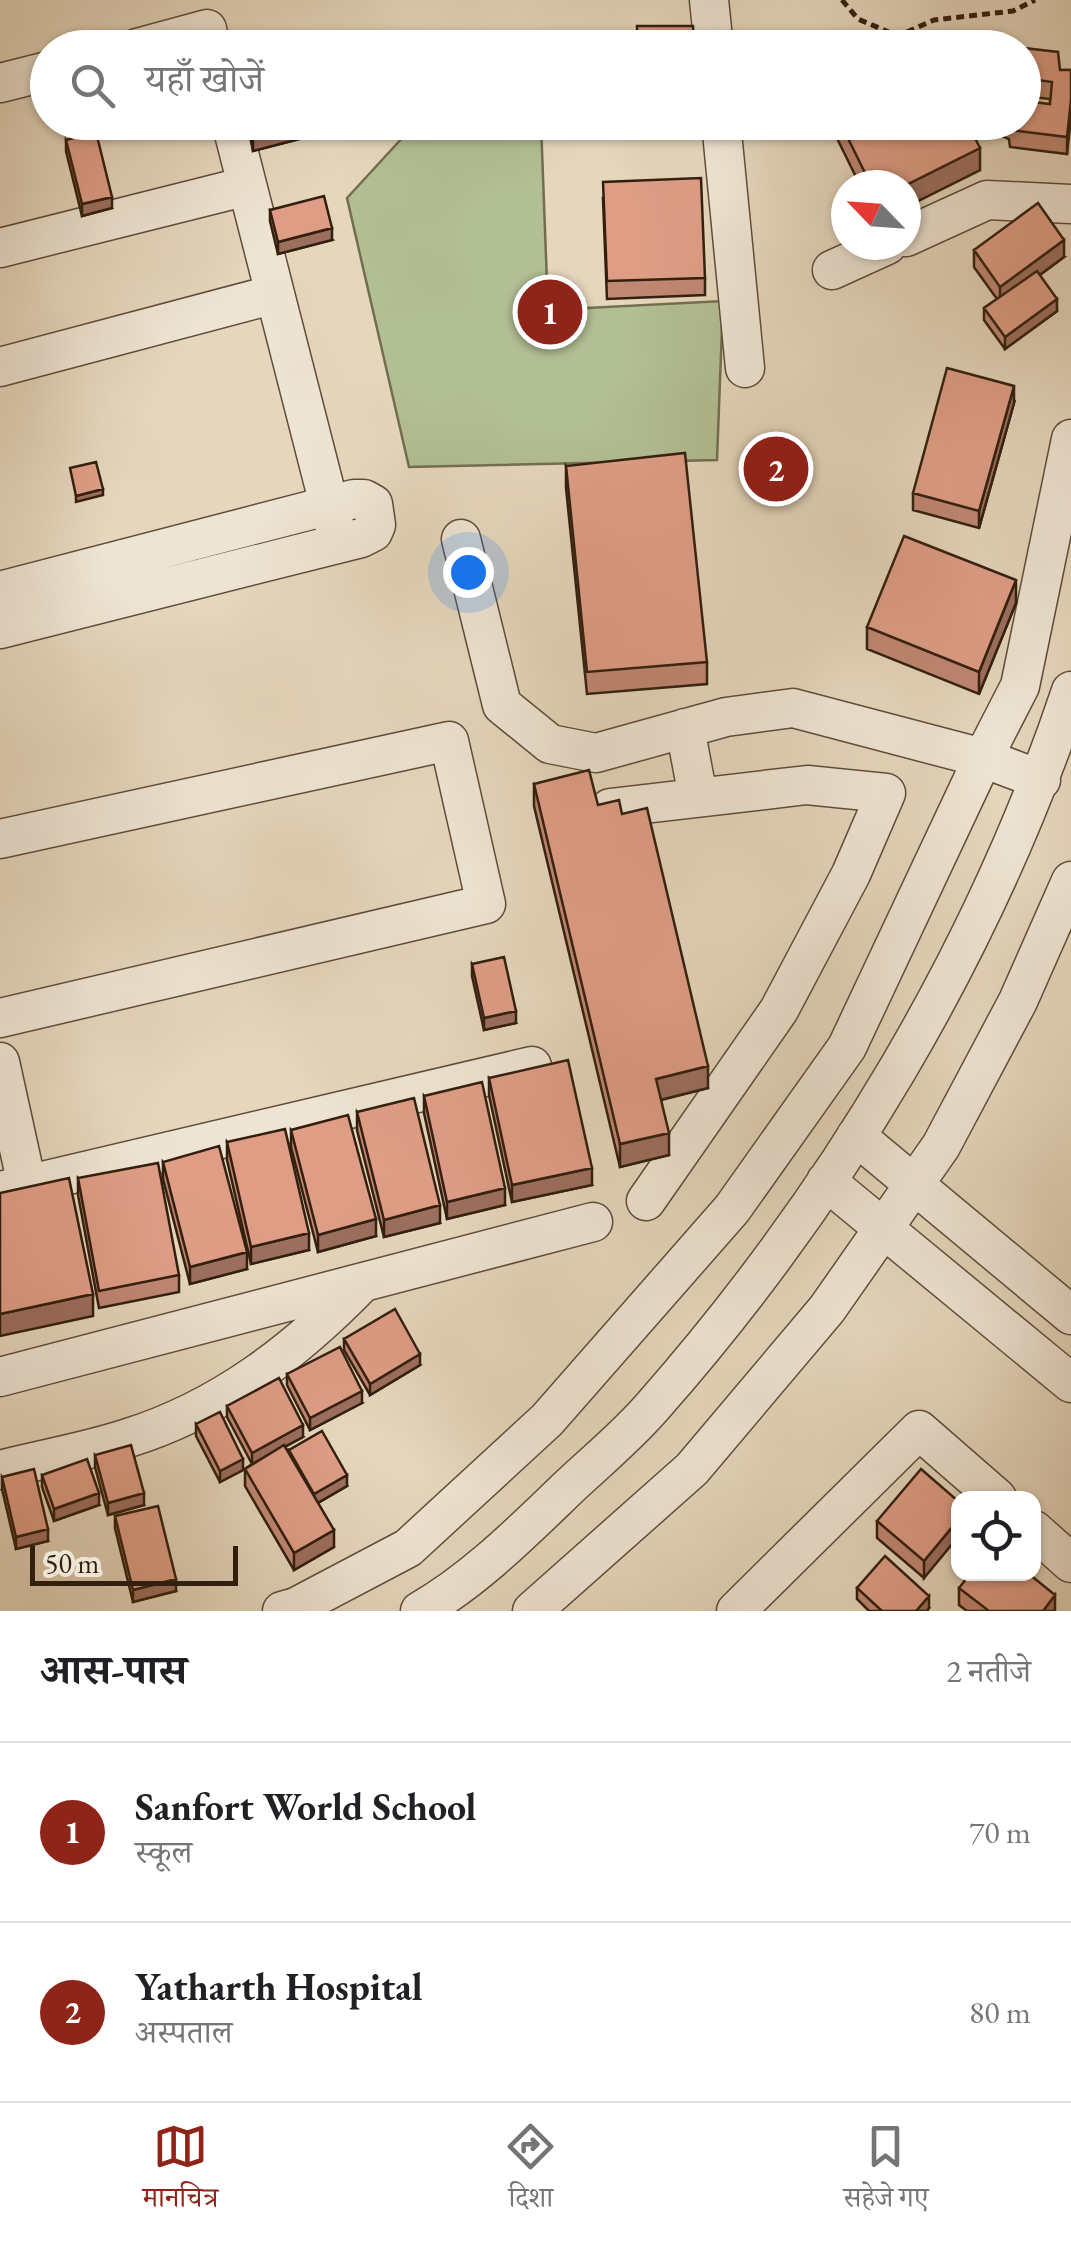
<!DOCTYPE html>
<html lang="hi">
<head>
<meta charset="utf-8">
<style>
  :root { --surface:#fff; --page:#f6f6f6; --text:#202124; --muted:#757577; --line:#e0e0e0; --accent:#8f2418 }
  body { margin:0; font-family:"EB Garamond","Noto Serif Devanagari",serif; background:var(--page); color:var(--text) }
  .controls { position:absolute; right:30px; bottom:30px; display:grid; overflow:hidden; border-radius:20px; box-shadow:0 2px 8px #0004 }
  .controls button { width:90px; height:90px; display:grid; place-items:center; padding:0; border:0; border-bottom:2px solid var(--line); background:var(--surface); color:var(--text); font:50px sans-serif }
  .compass { position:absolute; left:831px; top:170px; width:90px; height:90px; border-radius:50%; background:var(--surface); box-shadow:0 2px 8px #0004; rotate:295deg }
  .scale { position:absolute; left:30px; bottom:25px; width:208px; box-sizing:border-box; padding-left:10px; border:5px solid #321f0e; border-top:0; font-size:28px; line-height:35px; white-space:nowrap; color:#321f0e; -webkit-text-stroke:8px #eee4d3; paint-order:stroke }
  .you { position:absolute; left:468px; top:572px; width:35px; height:35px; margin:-25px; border:8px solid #fff; border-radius:50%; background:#1a73e8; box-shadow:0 0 0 15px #1a73e833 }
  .badge { display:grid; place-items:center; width:65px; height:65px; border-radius:50%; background:var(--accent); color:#fff; font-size:32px; font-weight:700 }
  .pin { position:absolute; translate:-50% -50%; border:5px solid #fff; box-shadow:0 2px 10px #0006 }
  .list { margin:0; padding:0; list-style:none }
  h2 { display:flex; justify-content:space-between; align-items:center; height:130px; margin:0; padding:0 40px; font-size:42px }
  h2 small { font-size:32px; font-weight:400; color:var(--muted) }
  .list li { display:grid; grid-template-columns:65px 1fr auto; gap:30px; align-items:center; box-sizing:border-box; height:180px; padding:0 40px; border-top:2px solid var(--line) }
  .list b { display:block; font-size:38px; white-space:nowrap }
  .list p { margin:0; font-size:32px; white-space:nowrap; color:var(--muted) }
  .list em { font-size:32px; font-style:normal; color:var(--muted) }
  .icon { flex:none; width:55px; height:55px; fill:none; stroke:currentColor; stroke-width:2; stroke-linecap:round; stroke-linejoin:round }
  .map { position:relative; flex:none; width:1071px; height:1611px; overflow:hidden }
  .search { position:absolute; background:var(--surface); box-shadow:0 2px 8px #0004; left:30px; right:30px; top:30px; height:110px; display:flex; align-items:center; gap:25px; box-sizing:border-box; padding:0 35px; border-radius:55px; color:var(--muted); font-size:38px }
  .sheet { height:490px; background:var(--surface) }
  nav { display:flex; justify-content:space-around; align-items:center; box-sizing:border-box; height:140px; border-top:2px solid var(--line); background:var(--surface); font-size:28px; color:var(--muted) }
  nav a { display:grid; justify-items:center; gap:5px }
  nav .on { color:var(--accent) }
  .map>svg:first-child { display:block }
</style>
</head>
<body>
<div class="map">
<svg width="1071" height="1611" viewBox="0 0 1071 1611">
  <rect width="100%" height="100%" fill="#e5d6bc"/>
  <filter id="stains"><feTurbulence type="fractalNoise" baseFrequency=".002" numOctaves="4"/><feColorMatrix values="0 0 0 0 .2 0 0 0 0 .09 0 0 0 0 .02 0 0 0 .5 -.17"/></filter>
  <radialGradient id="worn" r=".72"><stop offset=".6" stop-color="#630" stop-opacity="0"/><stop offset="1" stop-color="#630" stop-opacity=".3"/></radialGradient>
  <path fill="#b2be93" stroke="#726e50" stroke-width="2.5" d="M416 123H541L548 310 723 301 717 460 409 467 347 198Z"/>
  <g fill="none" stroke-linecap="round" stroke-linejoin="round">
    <g stroke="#5f4d3a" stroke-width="41">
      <path id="minor" d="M709 0 714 48
        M137 48 207 29 211 48
        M0 83 48 71
        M231 122 336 532
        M721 122 745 368
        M906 237 987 200 1071 204
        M0 248 247 186
        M832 270 887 245
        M0 367 275 294
        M461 539 502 705 550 744 596 753 726 717 793 708 983 758 1041 780
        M0 591 354 499H364L373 504 376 525 373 532 361 538 0 629
        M685 728 698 797
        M610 808 807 785 886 793 851 874 779 1010 646 1201
        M0 839 449 741 486 904 0 1018
        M0 1062 27 1185
        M856 1136 1071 1315
        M826 1181 1071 1383
        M0 1191 532 1066
        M0 1377 593 1222
        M0 1470C42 1459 86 1452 128 1438 221 1409 296 1351 363 1282
        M1034 1530 1071 1563
        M282 1611 296 1607 408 1548 547 1420 732 1209 847 1047 983 758 1020 686 1071 439
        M420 1611C476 1579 525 1529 571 1485 599 1459 629 1434 653 1406 836 1198 983 954 1071 691
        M532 1611 692 1469 827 1309 941 1146 1018 1001 1071 881
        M736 1611 919 1430 997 1498"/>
    </g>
    <path stroke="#321f0e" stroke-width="5" stroke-dasharray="8 5" stroke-linecap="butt" d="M842 0 858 19 898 36 934 20 1013 11 1035 0"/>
    <use href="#minor" stroke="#eee4d3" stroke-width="38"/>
  </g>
  <path fill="#c08773" stroke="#321f0e" stroke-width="2.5" d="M1024 48 1060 70H1071L1067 154 1010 147 1009 139 993 132V122H1024L1050 104V99L1024 96Z
    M247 122H302L303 138 253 151Z
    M829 122H967L980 170 906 207V185H860Z
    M66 140 112 208 82 216 66 151Z
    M603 199 705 278V295L607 299Z
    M270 210 332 240 278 254 270 221Z
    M974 250 1064 257 1040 275 1057 311 1005 349 984 320V308L997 299 974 267Z
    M1014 403 979 528 913 510V493Z
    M566 466 707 662V684L587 694 566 488Z
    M1016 603 979 694 867 649V627Z
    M534 784 622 814 708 1088 661 1100 669 1155 620 1167 534 806Z
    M472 964 516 1023 484 1030 472 976Z
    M489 1078 592 1185 512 1202 489 1095Z
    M424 1096 505 1205 447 1219 424 1113Z
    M357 1112 440 1223 384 1237 357 1130Z
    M291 1130 376 1236 318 1252 291 1147Z
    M227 1142 309 1250 251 1264 227 1160Z
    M163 1162 247 1269 190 1284 163 1179Z
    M78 1178 179 1275V1292L99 1308 78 1195Z
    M344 1339 420 1365 370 1395 344 1350Z
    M287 1374 362 1403 310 1430 287 1385Z
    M227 1406 303 1437 285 1447 289 1454V1450L347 1486 318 1503 334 1547 294 1570 245 1486V1469L252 1464 227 1417Z
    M196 1424 243 1470 220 1482 196 1436Z
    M95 1455 144 1505 108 1515 95 1467Z
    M42 1475 99 1505 54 1521 42 1487Z
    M2 1477 48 1541 16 1549 2 1489Z
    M958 1501 924 1578 877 1538V1521Z
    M115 1516 176 1591 133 1602 115 1528Z
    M857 1588 929 1608 927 1611H869L857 1599Z
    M959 1588 1055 1611H967L959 1605Z"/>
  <path fill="#9c6e5e" stroke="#321f0e" stroke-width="2.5" d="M1071 100V117L1067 154V137Z
    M303 127V138L253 151V139Z
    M980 148V170L906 207V185Z
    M112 197V208L82 216V204Z
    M332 228V240L278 254V242Z
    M1064 240V257L1000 304V287Z
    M1057 299V311L1005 349V337Z
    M1014 386V403L979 528V511Z
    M103 489V495L76 502V496Z
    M1016 580V603L979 694V672Z
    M516 1011V1023L484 1030V1018Z
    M708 1066V1088L656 1101V1079Z
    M669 1133V1155L620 1167V1144Z
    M592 1168V1185L512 1202V1185Z
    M505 1188V1205L447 1219V1202Z
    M440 1205V1223L384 1237V1220Z
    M376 1219V1236L318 1252V1235Z
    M309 1233V1250L251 1264V1247Z
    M247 1252V1269L190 1284V1267Z
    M93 1294V1316L0 1336V1314Z
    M420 1354V1365L370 1395V1384Z
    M362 1391V1403L310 1430V1418Z
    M303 1425V1437L252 1464V1453Z
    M243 1459V1470L220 1482V1471Z
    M347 1475V1486L314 1505V1494Z
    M99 1493V1505L54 1521V1509Z
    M144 1493V1505L108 1515V1503Z
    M958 1520V1537L924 1578V1561Z
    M48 1529V1541L16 1549V1537Z
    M334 1530V1547L294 1570V1553Z
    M176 1579V1591L133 1602V1590Z
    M1055 1595V1611H1043Z
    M929 1596V1608L927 1611H916Z"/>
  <path fill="#df9d86" stroke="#321f0e" stroke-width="2.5" d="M637 26H693L694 48H637Z
    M925 39 930 48H908Z
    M975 42 1021 48H975Z
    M1024 48 1058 52 1060 70H1071V100L1067 137 1010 130 1009 122H1024V101L1050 104 1052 82 1024 78Z
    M249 122H302L303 127 253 139Z
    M840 122H967L980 148 906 185H871Z
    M96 132 112 197 82 204 66 140Z
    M701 178 705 278 607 281 603 182Z
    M324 196 332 228 278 242 270 210Z
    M1038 203 1064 240 1000 287 974 250Z
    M1037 271 1057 299 1005 337 984 308Z
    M947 368 1014 386 979 511 913 493Z
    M685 453 707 662 587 672 566 466Z
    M96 462 103 489 76 496 70 468Z
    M904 536 1016 580 979 672 867 627Z
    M589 770 598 805 619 800 622 814 647 808 708 1066 656 1079 669 1133 620 1144 534 784Z
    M504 957 516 1011 484 1018 472 964Z
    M568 1060 592 1168 512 1185 489 1078Z
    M482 1082 505 1188 447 1202 424 1096Z
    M414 1098 440 1205 384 1220 357 1112Z
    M348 1115 376 1219 318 1235 291 1130Z
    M285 1129 309 1233 251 1247 227 1142Z
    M219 1146 247 1252 190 1267 163 1162Z
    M158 1163 179 1275 99 1291 78 1178Z
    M69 1178 93 1294 0 1314V1193Z
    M395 1309 420 1354 370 1384 344 1339Z
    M340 1347 362 1391 310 1418 287 1374Z
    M279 1378 303 1425 252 1453 227 1406Z
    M220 1412 243 1459 220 1471 196 1424Z
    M322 1431 347 1475 314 1494 289 1450Z
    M131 1445 144 1493 108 1503 95 1455Z
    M284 1445 334 1530 294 1553 245 1469Z
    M87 1459 99 1493 54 1509 42 1475Z
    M34 1469 48 1529 16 1537 2 1477Z
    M921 1469 958 1501V1520L924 1561 877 1521Z
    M158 1506 176 1579 133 1590 115 1516Z
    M885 1556 929 1596 916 1611H882L857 1588Z
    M970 1574H1029L1055 1595 1043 1611H989L959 1588Z"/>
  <rect width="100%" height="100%" filter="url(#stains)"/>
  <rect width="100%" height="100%" fill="url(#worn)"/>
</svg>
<div class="controls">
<button><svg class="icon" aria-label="locate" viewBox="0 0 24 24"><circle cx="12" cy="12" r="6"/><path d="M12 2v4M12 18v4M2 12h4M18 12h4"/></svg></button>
</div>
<svg class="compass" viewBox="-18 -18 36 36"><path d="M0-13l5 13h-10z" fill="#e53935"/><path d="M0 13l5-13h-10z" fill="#757577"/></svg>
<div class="scale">50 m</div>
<div class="you"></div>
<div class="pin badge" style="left:550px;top:312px">1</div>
<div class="pin badge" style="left:776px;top:469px">2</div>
<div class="search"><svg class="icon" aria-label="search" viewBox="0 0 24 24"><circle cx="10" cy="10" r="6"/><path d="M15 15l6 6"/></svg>यहाँ खोजें</div>
</div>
<section class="sheet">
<h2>आस-पास<small>2 नतीजे</small></h2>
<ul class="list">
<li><span class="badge">1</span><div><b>Sanfort World School</b><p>स्कूल</p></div><em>70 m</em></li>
<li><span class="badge">2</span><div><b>Yatharth Hospital</b><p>अस्पताल</p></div><em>80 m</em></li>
</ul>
</section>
<nav>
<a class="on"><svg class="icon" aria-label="map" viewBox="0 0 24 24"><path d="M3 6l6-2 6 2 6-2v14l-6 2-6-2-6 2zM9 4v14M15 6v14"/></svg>मानचित्र</a>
<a><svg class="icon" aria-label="directions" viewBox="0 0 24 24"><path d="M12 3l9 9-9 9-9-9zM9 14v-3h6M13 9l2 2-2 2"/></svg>दिशा</a>
<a><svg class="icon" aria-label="saved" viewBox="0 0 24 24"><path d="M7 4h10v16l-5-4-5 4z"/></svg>सहेजे गए</a>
</nav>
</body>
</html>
